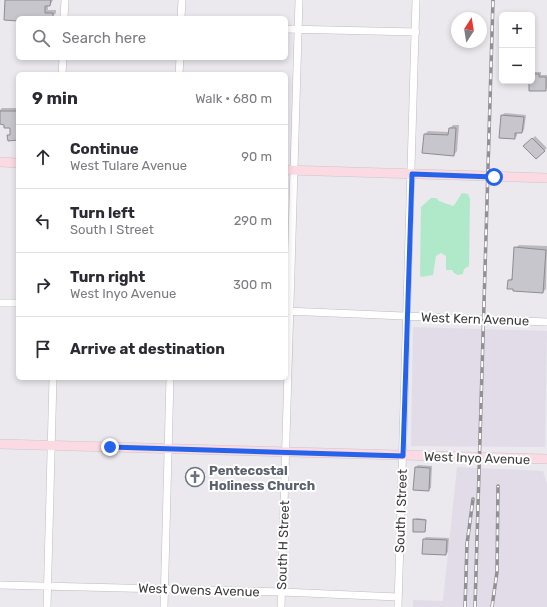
<!DOCTYPE html>
<html lang="en">
<head>
<meta charset="utf-8">
<style>
  :root { --surface:#fff; --page:#f7f7f7; --text:#2b2b33; --muted:#7c7c81; --line:#e1e1e2 }
  body { margin:0; font-family:Rubik,sans-serif; background:var(--page); color:var(--text) }
  .controls { position:absolute; right:12px; top:12px; display:grid; overflow:hidden; border-radius:6px; box-shadow:0 2px 6px #0003 }
  .controls button { width:36px; height:36px; display:grid; place-items:center; padding:0; border:0; border-bottom:1px solid var(--line); background:var(--surface); color:var(--text); font:20px sans-serif }
  .compass { position:absolute; left:451px; top:12px; width:36px; height:36px; border-radius:50%; background:var(--surface); box-shadow:0 2px 6px #0003; rotate:12deg }
  .stop { position:absolute; width:12px; height:12px; margin:-9px; border:3px solid #2563eb; border-radius:50%; background:#fff }
  .stop.end { background:#2563eb; border-color:#fff; box-shadow:0 1px 4px #0008 }
  .list { margin:0; padding:0; list-style:none }
  h2 { display:flex; justify-content:space-between; align-items:center; height:52px; margin:0; padding:0 16px; font-size:17px }
  h2 small { font-size:13px; font-weight:400; color:var(--muted) }
  .list li { display:grid; grid-template-columns:26px 1fr auto; gap:12px; align-items:center; box-sizing:border-box; height:64px; padding:0 16px; border-top:1px solid var(--line) }
  .list b { display:block; font-size:15px; white-space:nowrap }
  .list p { margin:0; font-size:13px; white-space:nowrap; color:var(--muted) }
  .list em { font-size:13px; font-style:normal; color:var(--muted) }
  .icon { flex:none; width:22px; height:22px; fill:none; stroke:currentColor; stroke-width:2; stroke-linecap:round; stroke-linejoin:round }
  .map { position:relative; flex:none; width:547px; height:607px; overflow:hidden }
  .search { position:absolute; background:var(--surface); box-shadow:0 2px 6px #0003; left:16px; top:16px; width:272px; height:44px; display:flex; align-items:center; gap:10px; box-sizing:border-box; padding:0 14px; border-radius:6px; color:var(--muted); font-size:15px }
  .panel { position:absolute; background:var(--surface); box-shadow:0 2px 6px #0003; left:16px; top:72px; width:272px; height:308px; border-radius:6px }
  .map>svg:first-child { display:block }
</style>
</head>
<body>
<div class="map">
<svg width="547" height="607" viewBox="0 0 547 607">
  <rect width="100%" height="100%" fill="#ebe8ee"/>
  <path fill="#e1dce8" d="M413 327 547 331 545 447 411 446Z
    M457 467 543 471 547 484V607H413V600L443 601Z"/>
  <path fill="#b0e9c9" d="M462 193 468 194 470 199 469 266 464 269 463 274 458 275 454 273 452 270H446V256L441 253 436 256 433 275 421 277 420 275 421 207 431 198H436L439 201 453 206 455 204Z"/>
  <path fill="#0003" d="M6 0H53L50 5H48V10H56V13L52 17 37 16 32 18H18V20Z
    M532 67H535V72H541V75H547V88L545 90 530 81H532Z
    M2 108H18V139L9 140 11 127 5 124 0 123V110Z
    M505 113 526 115 524 130 522 132H517V136L514 138 502 115Z
    M453 125H459L457 151 454 155 425 134 428 131 449 132 450 128Z
    M535 136 547 148 536 158 525 146Z
    M519 245 547 246 546 289 543 292 509 280 513 277 515 248Z
    M418 465 432 466 431 488 428 490 416 467Z
    M416 518 426 519V530L424 531 414 520Z
    M426 537 449 538 448 552 446 554 424 539Z"/>
  <path fill="#c7c6cc" stroke="#8d8d92" d="M5 0H51L50 6H45V13H53V18L37 17 18 18V21L4 20Z
    M532 69H533V74H539V77H546V91H529V81H532Z
    M0 111H18V140L8 141 7 135H10V128H4V125L0 124Z
    M501 115 524 117 522 133H515V139L499 138Z
    M449 128H456L454 156 422 153 424 134 448 135Z
    M532 138 545 151 536 159 523 146Z
    M514 247 546 250 543 293 513 291V289H507L508 280H512Z
    M415 467 430 468 429 491 413 490Z
    M413 519 426 520 425 532H413Z
    M423 539 447 540 446 555 422 554Z"/>
  <g fill="none" stroke-linecap="round" stroke-linejoin="round">
    <g stroke="#bebcc1" stroke-width="8">
      <path id="minor" d="M64 18 65 0
        M181 18 182 0
        M286 29 416 32
        M62 74 63 58
        M179 74 180 58
        M0 303H18
        M286 311 547 322
        M0 585 282 592 398 597
        M47 607 53 378
        M164 607 170 378
        M281 607 299 0
        M398 607 416 0"/>
    </g>
    <g stroke="#c8c8c9" stroke-width="10">
      <path id="major" d="M0 162 18 163
        M286 170 547 178
        M0 444 547 459"/>
    </g>
    <use href="#minor" stroke="#fff" stroke-width="7"/>
    <use href="#major" stroke="#fcdae4" stroke-width="9"/>
    <g stroke="#929094" stroke-width="3.5">
      <path id="rail" d="M465 607 467 544 473 499
        M475 607 493 0
        M492 607 497 572 498 486"/>
    </g>
    <use href="#rail" stroke="#fff" stroke-width="2" stroke-dasharray="6" stroke-linecap="butt"/>
  </g>
  <g fill="none" stroke-linecap="round" stroke-linejoin="round">
    <path stroke="#2563eb" stroke-width="5" d="M110 447 403 456 412 174 494 177"/>
  </g>
  <defs>
    <g id="church-ring" transform="scale(1)"><circle r="9.5" fill="#fff" stroke="#6b7280" stroke-width="1.5"/><path d="M-1.2-6h2.4v3.5h3.3v2.4h-3.3V6h-2.4V-.1h-3.3v-2.4h3.3Z" fill="#6b7280"/></g>
  </defs>
  <g fill-rule="evenodd">
    <use href="#church-ring" x="195" y="477"/>
  </g>
  <g text-anchor="middle" dominant-baseline="central" stroke-width="4" stroke-linejoin="round" paint-order="stroke">
    <g font-size="13" fill="#3c3c3e" stroke="#fff">
      <text transform="translate(475 319) rotate(2)">West Kern Avenue</text>
      <text transform="translate(477 458) rotate(2)">West Inyo Avenue</text>
      <text transform="translate(401 511) rotate(-88)">South I Street</text>
      <text transform="translate(283 545) rotate(-88)">South H Street</text>
      <text transform="translate(199 590) rotate(2)">West Owens Avenue</text>
    </g>
    <g font-size="13" font-weight="bold" fill="#5b616d" stroke="#fff" text-anchor="start">
      <text x="209" y="470">Pentecostal<tspan x="209" dy="15">Holiness Church</tspan></text>
    </g>
  </g>
</svg>
<div class="controls">
<button>+</button>
<button>−</button>
</div>
<svg class="compass" viewBox="-18 -18 36 36"><path d="M0-13l5 13h-10z" fill="#e53935"/><path d="M0 13l5-13h-10z" fill="#7c7c81"/></svg>
<div class="stop" style="left:494px;top:177px"></div>
<div class="stop end" style="left:110px;top:447px"></div>
<div class="search"><svg class="icon" aria-label="search" viewBox="0 0 24 24"><circle cx="10" cy="10" r="6"/><path d="M15 15l6 6"/></svg>Search here</div>
<section class="panel">
<h2>9 min<small>Walk · 680 m</small></h2>
<ul class="list">
<li><svg class="icon" aria-label="ahead" viewBox="0 0 24 24"><path d="M12 20V5M6 11l6-6 6 6"/></svg><div><b>Continue</b><p>West Tulare Avenue</p></div><em>90 m</em></li>
<li><svg class="icon" aria-label="left" viewBox="0 0 24 24"><path d="M17 20v-9H6M10 6l-5 5 5 5"/></svg><div><b>Turn left</b><p>South I Street</p></div><em>290 m</em></li>
<li><svg class="icon" aria-label="right" viewBox="0 0 24 24"><path d="M7 20v-9h11M14 6l5 5-5 5"/></svg><div><b>Turn right</b><p>West Inyo Avenue</p></div><em>300 m</em></li>
<li><svg class="icon" aria-label="arrive" viewBox="0 0 24 24"><path d="M6 21V4h12l-3 4 3 4H6"/></svg><div><b>Arrive at destination</b></div></li>
</ul>
</section>
</div>
</body>
</html>
